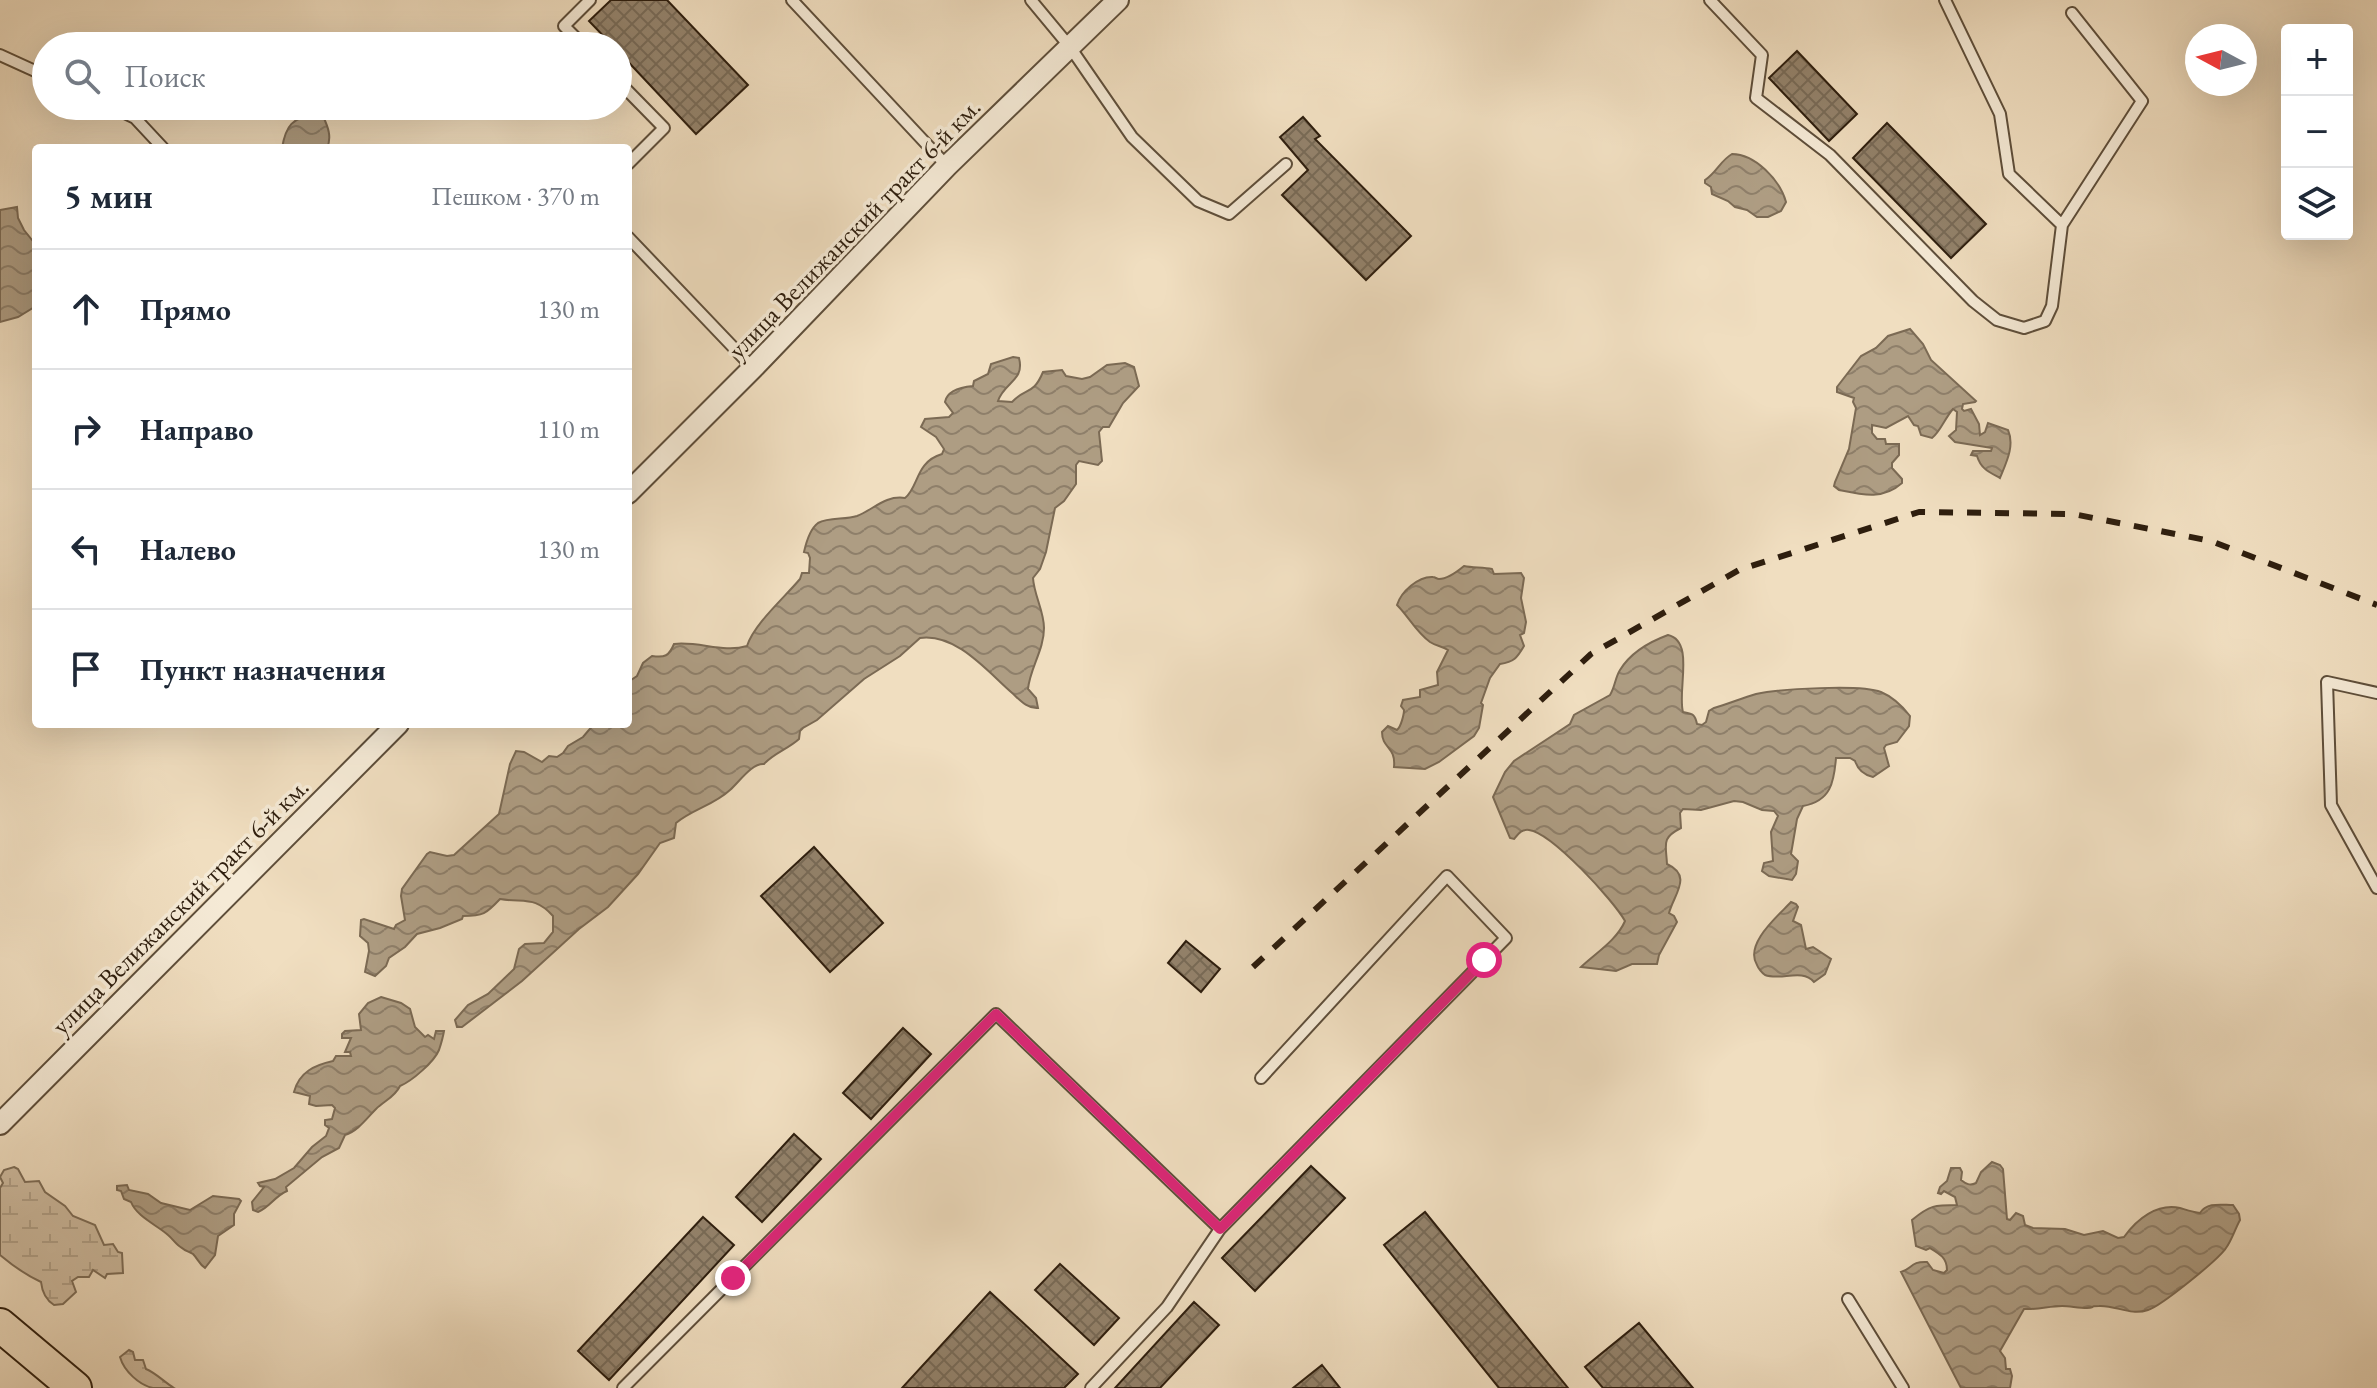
<!DOCTYPE html>
<html lang="ru">
<head>
<meta charset="utf-8">
<style>
  :root { --surface:#fff; --page:#f6f6f7; --text:#1f2937; --muted:#747a83; --line:#e0e1e3 }
  body { margin:0; font-family:"EB Garamond",serif; background:var(--page); color:var(--text) }
  .controls { position:absolute; right:24px; top:24px; display:grid; overflow:hidden; border-radius:8px; box-shadow:0 8px 32px #0002 }
  .controls button { width:72px; height:72px; display:grid; place-items:center; padding:0; border:0; border-bottom:2px solid var(--line); background:var(--surface); color:var(--text); font:40px sans-serif }
  .compass { position:absolute; left:2185px; top:24px; width:72px; height:72px; border-radius:50%; background:var(--surface); box-shadow:0 8px 32px #0002; rotate:277deg }
  .stop { position:absolute; width:24px; height:24px; margin:-18px; border:6px solid #db2777; border-radius:50%; background:#fff }
  .stop.end { background:#db2777; border-color:#fff; box-shadow:0 2px 8px #0008 }
  .list { margin:0; padding:0; list-style:none }
  h2 { display:flex; justify-content:space-between; align-items:center; height:104px; margin:0; padding:0 32px; font-size:34px }
  h2 small { font-size:26px; font-weight:400; color:var(--muted) }
  .list li { display:grid; grid-template-columns:52px 1fr auto; gap:24px; align-items:center; box-sizing:border-box; height:120px; padding:0 32px; border-top:2px solid var(--line) }
  .list b { display:block; font-size:30px; white-space:nowrap }
  .list em { font-size:26px; font-style:normal; color:var(--muted) }
  .icon { flex:none; width:44px; height:44px; fill:none; stroke:currentColor; stroke-width:2; stroke-linecap:round; stroke-linejoin:round }
  .map { position:relative; flex:none; width:2377px; height:1388px; overflow:hidden }
  .search { position:absolute; background:var(--surface); box-shadow:0 8px 32px #0002; left:32px; top:32px; width:600px; height:88px; display:flex; align-items:center; gap:20px; box-sizing:border-box; padding:0 28px; border-radius:44px; color:var(--muted); font-size:30px }
  .panel { position:absolute; background:var(--surface); box-shadow:0 8px 32px #0002; left:32px; top:144px; width:600px; height:584px; border-radius:8px }
  .map>svg:first-child { display:block }
</style>
</head>
<body>
<div class="map">
<svg width="2377" height="1388" viewBox="0 0 2377 1388">
  <defs>
    <pattern id="wetland-marsh" width="20" height="14" patternUnits="userSpaceOnUse" patternTransform="scale(2)"><rect width="20" height="14" fill="#cfbda2"/><path d="M1 5h8M5 5V1M11 12h8M15 12V8" fill="none" stroke="#b2a28a"/></pattern>
    <pattern id="water-waves" width="16" height="10" patternUnits="userSpaceOnUse" patternTransform="scale(2)"><rect width="16" height="10" fill="#ae9d83"/><path d="M0 5q4-4 8 0t8 0" fill="none" stroke="#8e7f6a"/></pattern>
    <pattern id="building-cross-hatch" width="8" height="8" patternUnits="userSpaceOnUse" patternTransform="scale(2)"><rect width="8" height="8" fill="#93826b"/><path d="M0 0l8 8M0 8l8-8" fill="none" stroke="#786a56"/></pattern>
  </defs>
  <rect width="100%" height="100%" fill="#f0dec0"/>
  <filter id="stains"><feTurbulence type="fractalNoise" baseFrequency=".0025" numOctaves="4"/><feColorMatrix values="0 0 0 0 .2 0 0 0 0 .09 0 0 0 0 .02 0 0 0 .5 -.17"/></filter>
  <radialGradient id="worn" r=".72"><stop offset=".6" stop-color="#630" stop-opacity="0"/><stop offset="1" stop-color="#630" stop-opacity=".3"/></radialGradient>
  <path fill="url(#wetland-marsh)" stroke="#7e6e58" stroke-width="2" d="M14 1167 18 1169 25 1182 39 1181 45 1192 65 1206 73 1216 95 1225 104 1245 113 1244 118 1252 122 1253 123 1273 107 1274 105 1278 93 1270 89 1277H78L72 1281 76 1292 63 1304 54 1305C46 1300 42 1291 41 1282 26 1275 13 1266 0 1255V1188L3 1183 0 1177 4 1170Z
    M129 1350 133 1352 135 1360H143L146 1369C156 1373 164 1382 174 1388 168 1388 159 1388 153 1388 139 1385 124 1371 120 1357Z"/>
  <path fill="url(#water-waves)" stroke="#7b6a54" stroke-width="2" d="M316 114 323 116C328 127 332 137 327 148H282C286 125 292 118 316 114Z
    M1732 154C1755 154 1780 180 1786 202L1781 211 1768 217H1757L1747 210 1735 207 1728 201 1712 194 1711 187 1705 183V180C1717 172 1720 161 1732 154Z
    M17 207 18 218 24 230 36 245V306L18 317 0 322V210Z
    M1910 329 1923 344 1931 360 1976 401 1975 402 1963 404 1962 409 1964 411 1971 409 1979 424 1980 435 1985 432 1988 423 2008 430C2015 446 2006 463 2000 478 1989 472 1981 469 1977 456L1971 455 1973 451H1991L1992 448 1955 442 1949 436 1956 430 1957 412 1953 409C1945 418 1940 432 1932 438L1921 435 1918 426 1914 425 1908 416 1886 428 1872 425V433L1877 439H1885L1886 444H1899V455L1892 463V468L1902 479V483C1883 500 1863 495 1839 490L1834 486 1835 482 1849 449 1856 408 1853 402 1854 398 1837 392V387L1861 356 1876 348 1888 336Z
    M1013 357 1019 358C1025 381 1004 382 998 401L1012 402C1026 387 1033 396 1043 372L1062 370 1066 376 1082 379 1090 377 1107 365 1125 363 1134 367 1139 386 1123 403 1109 427H1103L1099 432 1102 461 1098 465 1079 461 1076 465V484L1064 501 1055 508 1046 552 1040 569 1033 578C1034 595 1044 611 1044 628 1044 650 1030 668 1028 689L1036 698 1038 708C1027 709 1019 699 1011 692 987 671 956 633 920 638L900 656 864 679 817 720 803 728 800 731 799 739C788 749 774 753 764 764 752 763 740 781 730 790 714 805 693 809 676 823L674 838 660 843 638 874 608 907 579 929 522 981 462 1027H457L455 1020 468 1005 488 994 514 969 519 949 525 944 544 943 553 932V916C535 896 525 903 500 899 486 914 483 916 463 916L462 919 440 928 417 934 405 947 389 958 386 966 375 976 365 972 369 951 368 943 360 936 361 920 364 919 394 929 396 925 405 920 401 896 402 889 427 854 430 852 447 856 454 855 499 814 510 764 516 751 524 752 542 762 549 756 557 757 563 753 568 746 583 737 594 724H628V682L637 676 643 663 652 656C665 658 669 656 674 644 699 641 723 653 747 646 754 624 785 597 800 579L802 573H809L810 558 808 553 804 552C806 543 810 529 818 523 829 517 845 520 857 516 873 510 885 495 905 498 919 487 915 462 942 454L944 449 936 437 921 427 925 419 949 417 953 413 945 402C947 390 963 387 973 386L974 381 988 374 991 364Z
    M1464 566C1473 568 1483 567 1492 569L1494 574 1521 573 1524 578 1521 598 1526 622 1524 633 1520 635 1524 646C1517 658 1514 662 1500 664L1490 678 1481 703 1483 705 1479 728 1474 736 1439 762 1425 769 1394 767C1396 746 1382 749 1382 732L1388 726 1397 730C1401 727 1404 714 1404 710L1401 706 1403 700 1420 697V690L1438 685 1437 672 1448 650C1442 646 1436 646 1430 642 1416 632 1409 617 1397 605 1401 592 1418 576 1433 577 1435 577 1437 579 1439 579 1448 579 1458 571 1464 566Z
    M1668 635C1695 641 1677 691 1683 712 1693 714 1695 714 1697 724L1702 725 1706 722 1709 711 1714 708C1728 704 1742 698 1756 694 1780 689 1860 684 1881 692 1893 697 1903 707 1910 716L1909 726 1897 742 1886 745 1884 748 1889 766 1873 777C1864 775 1858 770 1855 761L1850 758H1836C1834 782 1831 801 1803 806L1797 819 1791 854 1798 861 1796 874 1792 880 1769 876 1762 871 1764 863 1773 861 1771 832 1778 816 1774 811 1762 810 1743 802 1734 801 1701 810 1683 809 1680 813 1681 828C1661 838 1666 844 1667 864 1693 876 1674 894 1669 913L1674 916 1677 922 1659 955 1657 964H1632L1616 971 1581 967C1596 953 1617 940 1625 921 1614 901 1552 833 1529 830 1522 829 1519 833 1514 839L1510 838 1493 797 1505 772 1514 761 1570 724 1574 715 1610 695C1615 687 1615 678 1620 670 1631 652 1649 642 1668 635Z
    M1791 902 1796 904 1798 907 1793 921 1801 925 1806 949 1813 947 1831 959 1825 974 1814 982C1802 968 1781 981 1765 975 1762 973 1758 968 1757 965 1744 944 1778 916 1791 902Z
    M381 997 401 1003 410 1009 415 1027 425 1037 428 1035 434 1039 436 1031H444C443 1037 441 1044 439 1050 434 1062 412 1081 400 1086 395 1097 384 1101 376 1109 367 1118 358 1131 345 1135L339 1148 322 1157 286 1187 287 1191C275 1196 270 1207 258 1212L253 1210 252 1202 264 1187 260 1186 258 1183 275 1179 294 1168 312 1147 326 1136 329 1128 325 1125V1120L332 1119 335 1108 332 1105 316 1106 309 1104 310 1096 294 1092C299 1072 315 1065 333 1061L336 1056H351L350 1052H345L351 1038H342V1034L345 1031 361 1030 359 1014 368 1003Z
    M1992 1162 2000 1165 2003 1169 2007 1219 2010 1220 2016 1213 2023 1216 2025 1225 2033 1228 2065 1229 2084 1235 2103 1231 2118 1238 2124 1237C2137 1219 2157 1203 2180 1208 2187 1210 2193 1212 2200 1213 2207 1202 2221 1205 2233 1205L2239 1214 2240 1220C2235 1229 2232 1240 2226 1248 2218 1260 2161 1306 2148 1310 2130 1316 2116 1305 2099 1306 2087 1306 2099 1307 2087 1308 2078 1308 2070 1306 2062 1306 2049 1306 2038 1310 2024 1309L2000 1351 2005 1358 2006 1369H2010L2012 1376 2010 1388H1961L1901 1272C1912 1269 1911 1261 1927 1262L1933 1270 1944 1273 1947 1270C1947 1258 1940 1254 1930 1248L1926 1250 1916 1246 1912 1220C1930 1205 1935 1205 1957 1205L1955 1197 1944 1191 1941 1194 1938 1193 1940 1187 1947 1181 1951 1168H1960L1962 1172 1961 1180C1966 1184 1970 1186 1976 1183L1981 1172Z
    M127 1185 129 1190 148 1194 161 1203 190 1210 213 1196 239 1199 241 1201 234 1214V1225L218 1236 215 1255 205 1268C199 1264 198 1259 193 1254 190 1252 185 1251 182 1248 176 1245 173 1239 168 1235 157 1225 137 1217 131 1202L124 1199 121 1191 117 1190V1186Z"/>
  <path fill="url(#building-cross-hatch)" stroke="#2e1e0e" stroke-width="2" d="M611 0H667L748 85 696 134 618 51V46H613L589 21Z
    M1797 51 1857 114 1829 141 1769 78Z
    M1303 117 1320 136 1315 139 1411 236 1366 280 1282 195 1308 170 1280 137Z
    M1887 123 1986 224 1951 258 1853 158Z
    M814 847 883 923 830 972 761 896Z
    M1186 941 1220 969 1201 992 1168 963Z
    M903 1028 931 1054 871 1119 843 1093Z
    M794 1134 821 1159 762 1222 736 1197Z
    M1311 1166 1345 1198 1255 1291 1222 1258Z
    M1425 1212 1568 1388H1499L1384 1245Z
    M703 1217 734 1245 609 1380 578 1351Z
    M1060 1264 1119 1318 1094 1345 1035 1290Z
    M990 1292 1078 1374 1064 1388H902Z
    M1194 1302 1219 1325 1160 1388H1115Z
    M1639 1323 1693 1388H1603L1585 1367Z
    M1322 1365 1340 1388H1293Z"/>
  <g fill="none" stroke-linecap="round" stroke-linejoin="round">
    <g stroke="#5e4e3a" stroke-width="14">
      <path id="service" d="M792 0 947 166
        M1031 0 1070 47 1132 137 1198 201 1229 214 1286 164
        M1710 0 1762 55 1756 98 1830 155 1973 301 1997 320 2024 328 2045 321 2052 306 2062 225
        M1945 0 2000 114 2009 174 2062 225 2142 101 2072 13
        M584 46 564 26 590 0
        M0 55 46 76
        M618 81 664 128 628 164
        M110 106 135 118 163 148
        M628 237 753 368
        M2377 693 2327 682 2331 805 2377 888
        M1848 1299 1903 1388
        M623 1388 996 1014 1220 1229 1506 938 1447 876 1261 1078
        M1091 1388 1167 1307 1220 1229"/>
    </g>
    <g stroke="#5e4e3a" stroke-width="24">
      <path id="minor" d="M628 493 753 368 947 166 1118 0
        M0 1124 398 724"/>
    </g>
    <g stroke="#2e1e0e" stroke-width="36">
      <path id="primary" d="M0 1325 75 1388"/>
    </g>
    <use href="#service" stroke="#f5ead6" stroke-width="10"/>
    <use href="#minor" stroke="#f5ead6" stroke-width="20"/>
    <use href="#primary" stroke="#f0dec0" stroke-width="32"/>
    <path stroke="#2e1e0e" stroke-width="6" stroke-dasharray="14 14" stroke-linecap="butt" d="M1253 967 1591 654 1739 570 1919 512 2073 514 2211 541 2377 605"/>
  </g>
  <g fill="none" stroke-linecap="round" stroke-linejoin="round">
    <path stroke="#db2777" stroke-width="10" d="M733 1278 996 1014 1220 1229 1484 960"/>
  </g>
  <g text-anchor="middle" dominant-baseline="central" stroke-width="7" stroke-linejoin="round" paint-order="stroke">
    <g font-size="26" fill="#2e1e0e" stroke="#f5ead6">
      <text transform="translate(854 228) rotate(-46)">улица Велижанский тракт 6-й км.</text>
      <text transform="translate(180 906) rotate(-45)">улица Велижанский тракт 6-й км.</text>
    </g>
  </g>
  <rect width="100%" height="100%" filter="url(#stains)"/>
  <rect width="100%" height="100%" fill="url(#worn)"/>
</svg>
<div class="controls">
<button>+</button>
<button>−</button>
<button><svg class="icon" aria-label="layers" viewBox="0 0 24 24"><path d="M12 4l9 5-9 5-9-5zM3 14l9 5 9-5"/></svg></button>
</div>
<svg class="compass" viewBox="-18 -18 36 36"><path d="M0-13l5 13h-10z" fill="#e53935"/><path d="M0 13l5-13h-10z" fill="#747a83"/></svg>
<div class="stop" style="left:1484px;top:960px"></div>
<div class="stop end" style="left:733px;top:1278px"></div>
<div class="search"><svg class="icon" aria-label="search" viewBox="0 0 24 24"><circle cx="10" cy="10" r="6"/><path d="M15 15l6 6"/></svg>Поиск</div>
<section class="panel">
<h2>5 мин<small>Пешком · 370 m</small></h2>
<ul class="list">
<li><svg class="icon" aria-label="ahead" viewBox="0 0 24 24"><path d="M12 20V5M6 11l6-6 6 6"/></svg><div><b>Прямо</b></div><em>130 m</em></li>
<li><svg class="icon" aria-label="right" viewBox="0 0 24 24"><path d="M7 20v-9h11M14 6l5 5-5 5"/></svg><div><b>Направо</b></div><em>110 m</em></li>
<li><svg class="icon" aria-label="left" viewBox="0 0 24 24"><path d="M17 20v-9H6M10 6l-5 5 5 5"/></svg><div><b>Налево</b></div><em>130 m</em></li>
<li><svg class="icon" aria-label="arrive" viewBox="0 0 24 24"><path d="M6 21V4h12l-3 4 3 4H6"/></svg><div><b>Пункт назначения</b></div></li>
</ul>
</section>
</div>
</body>
</html>
